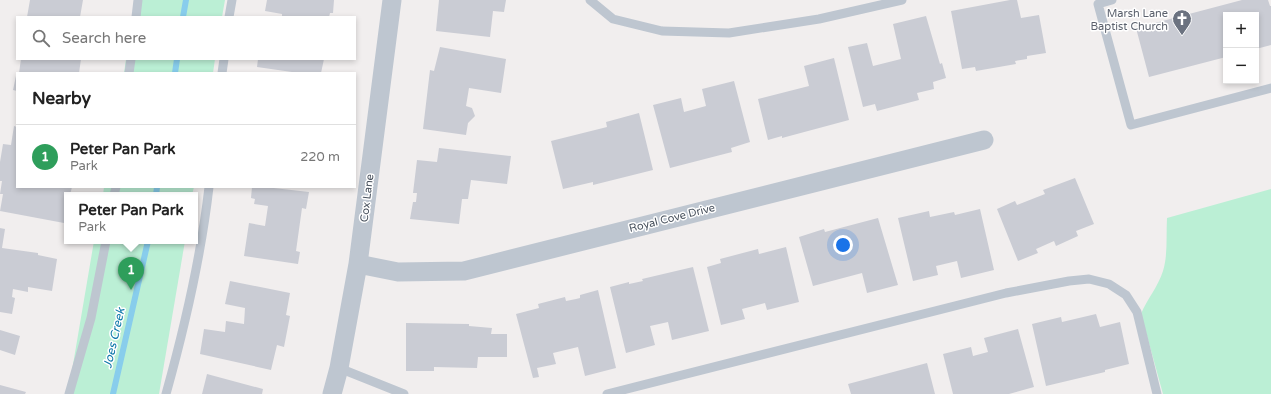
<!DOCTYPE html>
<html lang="en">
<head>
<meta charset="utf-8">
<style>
  :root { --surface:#fff; --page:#f6f6f6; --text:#222; --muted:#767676; --line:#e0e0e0; --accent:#ea580c }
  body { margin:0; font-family:"Varela Round",sans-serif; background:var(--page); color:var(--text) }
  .controls { position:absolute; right:12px; top:12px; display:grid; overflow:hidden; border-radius:0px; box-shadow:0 2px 6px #0003 }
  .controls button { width:36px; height:36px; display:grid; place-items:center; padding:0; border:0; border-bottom:1px solid var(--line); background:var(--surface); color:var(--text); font:20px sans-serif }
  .you { position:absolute; left:843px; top:245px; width:14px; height:14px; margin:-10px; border:3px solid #fff; border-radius:50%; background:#1a73e8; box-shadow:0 0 0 6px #1a73e833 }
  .badge { display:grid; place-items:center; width:26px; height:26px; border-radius:50%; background:var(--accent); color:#fff; font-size:13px; font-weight:700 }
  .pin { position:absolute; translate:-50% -33px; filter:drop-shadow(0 1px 2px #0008) }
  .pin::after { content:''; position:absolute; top:21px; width:14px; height:12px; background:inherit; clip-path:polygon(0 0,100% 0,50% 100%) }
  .popup { position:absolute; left:64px; top:192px; width:134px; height:52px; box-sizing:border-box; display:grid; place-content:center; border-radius:0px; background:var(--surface); filter:drop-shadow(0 1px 3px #0005); font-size:13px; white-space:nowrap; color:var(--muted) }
  .popup b { font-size:15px; color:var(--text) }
  .popup::after { content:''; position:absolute; left:50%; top:100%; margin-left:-8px; border:8px solid transparent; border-top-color:var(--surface) }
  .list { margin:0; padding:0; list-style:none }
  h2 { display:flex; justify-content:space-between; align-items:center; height:52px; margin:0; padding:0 16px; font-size:17px }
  h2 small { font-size:13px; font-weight:400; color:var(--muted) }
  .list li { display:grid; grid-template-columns:26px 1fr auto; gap:12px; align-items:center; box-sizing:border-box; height:64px; padding:0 16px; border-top:1px solid var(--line) }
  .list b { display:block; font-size:15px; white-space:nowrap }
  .list p { margin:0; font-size:13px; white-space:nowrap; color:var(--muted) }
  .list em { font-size:13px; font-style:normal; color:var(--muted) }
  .icon { flex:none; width:22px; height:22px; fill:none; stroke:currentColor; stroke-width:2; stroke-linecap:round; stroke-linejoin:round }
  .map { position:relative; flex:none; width:1271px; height:394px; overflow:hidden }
  .search { position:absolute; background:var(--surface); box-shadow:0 2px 6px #0003; left:16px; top:16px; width:340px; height:44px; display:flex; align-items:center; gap:10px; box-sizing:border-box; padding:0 14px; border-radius:0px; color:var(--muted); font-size:15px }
  .panel { position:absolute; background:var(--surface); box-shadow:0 2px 6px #0003; left:16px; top:72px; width:340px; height:116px; border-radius:0px }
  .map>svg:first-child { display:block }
</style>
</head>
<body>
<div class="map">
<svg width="1271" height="394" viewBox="0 0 1271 394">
  <rect width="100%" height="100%" fill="#f1eeee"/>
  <path fill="#bbefd5" d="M137 0H225L222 17H134Z
    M126 59H215L213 73H124Z
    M104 187H194L192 195H103Z
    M1271 189V394H1163L1141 314C1147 299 1158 287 1163 271 1168 255 1166 235 1167 218Z
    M94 241H185L159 394H68Z"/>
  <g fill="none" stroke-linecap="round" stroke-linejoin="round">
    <path stroke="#88cdec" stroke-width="6" d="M183 17 186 0
      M175 73 177 59
      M156 195 157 187
      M113 394 148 241"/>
  </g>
  <path fill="#caccd4" d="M30 0H83L80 17H27Z
    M267 0H334L333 13H330L329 17H282V14L265 11Z
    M439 0H506L504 12 493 11 490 37 436 31Z
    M1010 0H1017L1021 18 1039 15 1046 53 1027 56V59L1015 61 1016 64 976 71 975 67 962 69 951 11Z
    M1242 0H1268L1270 6H1271V45L1256 49V15H1226V57L1149 77 1136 28Z
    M926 16 940 64 942 63 946 78 933 82 934 89 917 93 919 100 877 111 875 104 863 107 848 47 867 43 873 66 901 59 893 24Z
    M440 47 506 59 501 93 469 88 466 106 472 108 475 116 468 123 466 135 423 129 430 70 434 71Z
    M834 58 849 120 782 138V136L768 140 758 99 809 86 804 66Z
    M21 59H81L79 73H19Z
    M258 59H324L321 73H299L257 67Z
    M16 76H17V91L13 90Z
    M734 81 750 142 731 148 732 152 670 168 653 105 681 98 684 112 706 106 702 89Z
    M639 113 653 170 593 185V182L563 189 551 141 607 127 606 122Z
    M14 126 17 127V187H72L70 195H67V210L64 223 0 211 3 194H0L2 181H0V162L3 144 11 145Z
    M439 148 511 156 507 184 471 180 468 199H462L459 224 410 219 413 202H416L417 193H413L417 160 437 162Z
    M1075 178 1094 224 1076 231 1078 236 1056 246 1054 241 1036 249 1038 253 1018 261 997 209 1015 201 1017 205 1045 194 1043 190Z
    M252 187H265L309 192 306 209 302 208 296 251 300 252 298 264 244 256 249 223 265 226 268 206 254 204 255 199 251 198Z
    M980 209 994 270 961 278 957 261 936 266 938 275 913 281 898 218 929 211 930 217 954 212 955 215Z
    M878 218 898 285 867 293 862 273 813 286 799 237 824 229 825 232Z
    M0 228 5 229 2 248 38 253V255L57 259 52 291 28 287V292L13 289 12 297 15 298 12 314 0 312Z
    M786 247 799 302 767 310 765 303 742 309 745 319 721 325 707 267 721 263 720 259 758 249 759 254Z
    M693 267 709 331 672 340 668 322 650 326 655 345 626 353 610 287 629 282V284L643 281 642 279Z
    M230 281 290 293 286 315 290 316 284 347 277 345 271 370 200 354 204 329 225 332 226 321 244 324 245 308 225 304Z
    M598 290 616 368 585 376 578 347 553 353 556 364 537 368 539 377 533 378 516 314 539 308 538 304 565 297 566 301 576 299 580 298V295Z
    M1096 314 1100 327 1120 322 1129 364 1105 370V372L1046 386 1032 324 1061 317 1062 322Z
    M406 323 469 324V326L492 328 491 334H507V357H478L477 368 434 367V371H406Z
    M1018 329 1034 387 1009 394H953L943 354 971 347 973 356 988 352 984 338Z
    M0 330 20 336 15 355 0 350Z
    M927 363 935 394H851L848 384Z
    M207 374 263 389 262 394H202Z
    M0 385 26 392 25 394H0Z"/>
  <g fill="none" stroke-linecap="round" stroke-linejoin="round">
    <path stroke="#bec6d0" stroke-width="9" d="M590 0 613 19 662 31 729 33 819 19 902 0
      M1112 0 1098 4 1131 125 1271 88
      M136 17 138 0
      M229 17 232 0
      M129 73 131 59
      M222 73 224 59
      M114 195 116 187
      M339 368 404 394
      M69 394 91 318 106 241
      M166 394C185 326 201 257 209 187
      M607 394 1006 293 1069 281 1089 279 1109 284 1126 295 1137 312 1157 394"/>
    <path stroke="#bec6d0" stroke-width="19" d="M358 264 398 272 464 271 984 140
      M332 394 339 368 358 264 392 0"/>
  </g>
  <defs>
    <g id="church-pin" transform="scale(1)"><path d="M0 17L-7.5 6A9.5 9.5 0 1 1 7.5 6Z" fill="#6b7280" stroke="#fff"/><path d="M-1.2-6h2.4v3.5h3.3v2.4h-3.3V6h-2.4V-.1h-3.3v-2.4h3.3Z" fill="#fff"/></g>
  </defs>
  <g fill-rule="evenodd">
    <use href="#church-pin" x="1182" y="19"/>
  </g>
  <g text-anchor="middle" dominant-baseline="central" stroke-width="3" stroke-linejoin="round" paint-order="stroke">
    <g font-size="11" fill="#5b616d" stroke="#fff" text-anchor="end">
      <text x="1168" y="13">Marsh Lane<tspan x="1168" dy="13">Baptist Church</tspan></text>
    </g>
    <g font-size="11" fill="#464f5b" stroke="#fff">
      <text transform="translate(367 198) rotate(-83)">Cox Lane</text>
      <text transform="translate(672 218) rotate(-14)">Royal Cove Drive</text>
    </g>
    <g font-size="12" font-style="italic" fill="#0b77a9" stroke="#fff">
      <text transform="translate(114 338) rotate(-77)">Joes Creek</text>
    </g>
  </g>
</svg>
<div class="controls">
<button>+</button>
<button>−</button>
</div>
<div class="you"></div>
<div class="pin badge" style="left:131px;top:290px;background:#2e9e5b">1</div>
<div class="popup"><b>Peter Pan Park</b>Park</div>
<div class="search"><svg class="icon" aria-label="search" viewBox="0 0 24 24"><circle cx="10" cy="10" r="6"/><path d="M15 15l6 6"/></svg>Search here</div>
<section class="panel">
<h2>Nearby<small></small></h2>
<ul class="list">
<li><span class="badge" style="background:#2e9e5b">1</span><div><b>Peter Pan Park</b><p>Park</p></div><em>220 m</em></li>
</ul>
</section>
</div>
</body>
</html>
